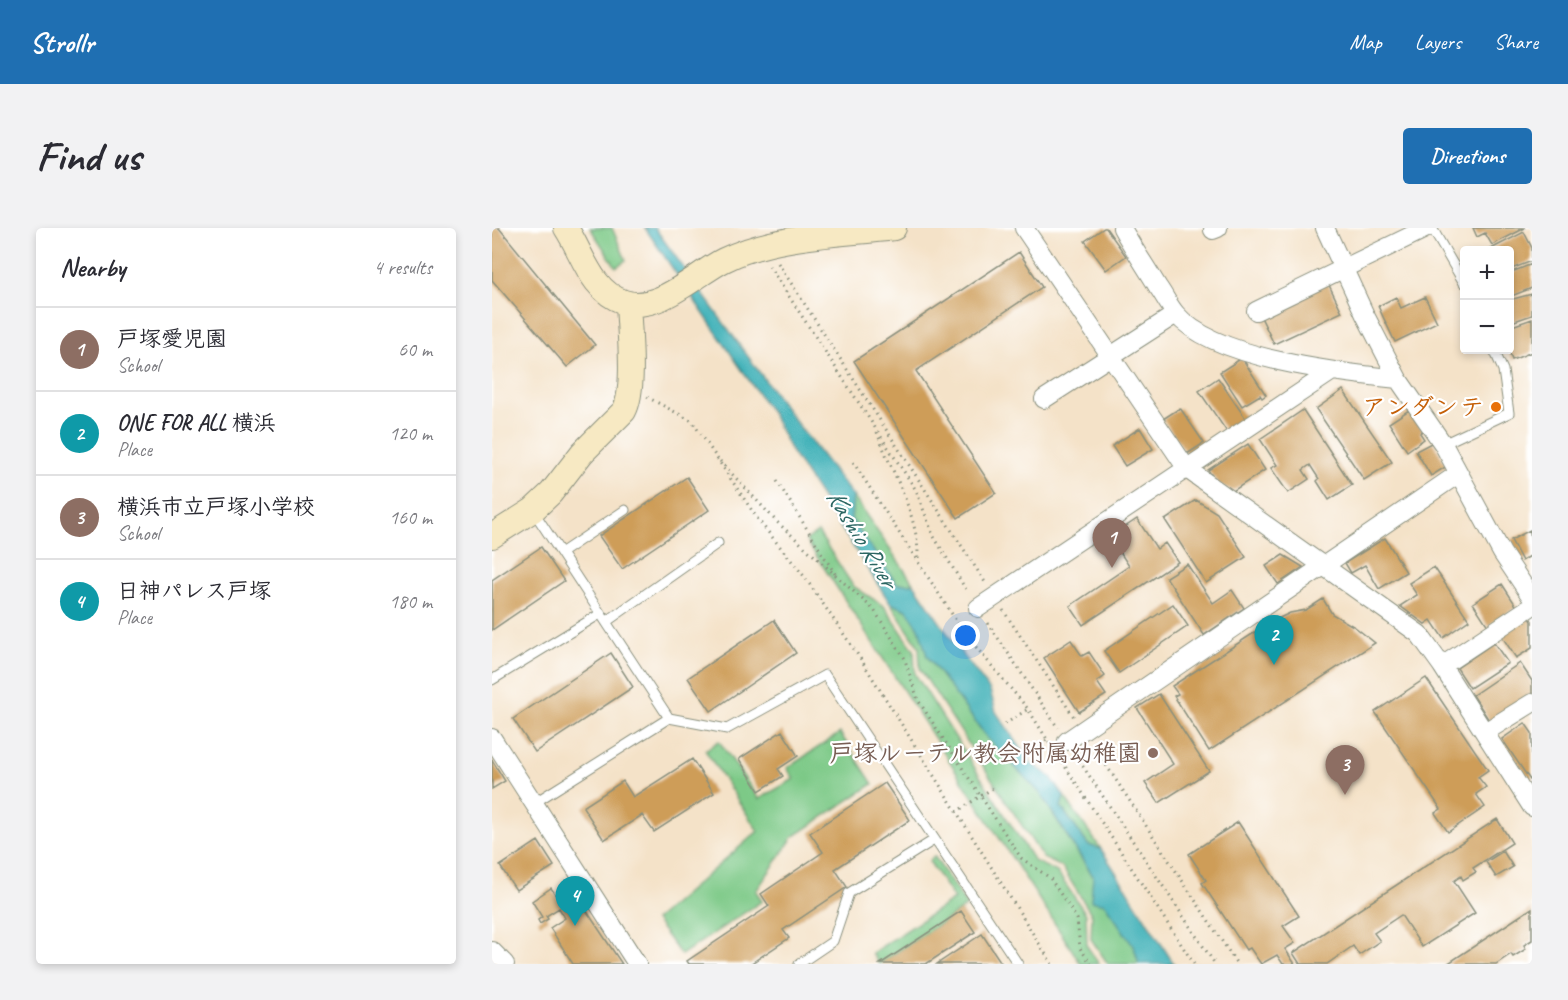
<!DOCTYPE html>
<html lang="en">
<head>
<meta charset="utf-8">
<style>
  :root { --surface:#fff; --page:#f2f2f3; --text:#2b2b33; --muted:#7c7c81; --line:#e1e1e2; --accent:#1f6fb2 }
  body { margin:0; font-family:Caveat,"Klee One",sans-serif; background:var(--page); color:var(--text) }
  .controls { position:absolute; right:18px; top:18px; display:grid; overflow:hidden; border-radius:6px; box-shadow:0 3px 9px #0003 }
  .controls button { width:54px; height:54px; display:grid; place-items:center; padding:0; border:0; border-bottom:2px solid var(--line); background:var(--surface); color:var(--text); font:30px sans-serif }
  .you { position:absolute; left:474px; top:408px; width:21px; height:21px; margin:-15px; border:4px solid #fff; border-radius:50%; background:#1a73e8; box-shadow:0 0 0 9px #1a73e833 }
  .badge { display:grid; place-items:center; width:39px; height:39px; border-radius:50%; background:var(--accent); color:#fff; font-size:20px; font-weight:700 }
  .pin { position:absolute; translate:-50% -50px; filter:drop-shadow(0 2px 3px #0008) }
  .pin::after { content:''; position:absolute; top:32px; width:21px; height:18px; background:inherit; clip-path:polygon(0 0,100% 0,50% 100%) }
  .list { margin:0; padding:0; list-style:none }
  h2 { display:flex; justify-content:space-between; align-items:center; height:78px; margin:0; padding:0 24px; font-size:26px }
  h2 small { font-size:20px; font-weight:400; color:var(--muted) }
  .list li { display:grid; grid-template-columns:39px 1fr auto; gap:18px; align-items:center; box-sizing:border-box; height:84px; padding:0 24px; border-top:2px solid var(--line) }
  .list b { display:block; font-size:22px; white-space:nowrap }
  .list p { margin:0; font-size:20px; white-space:nowrap; color:var(--muted) }
  .list em { font-size:20px; font-style:normal; color:var(--muted) }
  .map { position:relative; flex:none; width:1040px; height:736px; overflow:hidden; border-radius:6px }
  header { display:flex; align-items:center; gap:36px; box-sizing:border-box; height:84px; padding:0 30px; background:var(--accent); color:#fff }
  header strong { font-size:28px }
  nav { display:flex; gap:33px; margin-inline-start:auto; font-size:21px }
  .intro { display:flex; align-items:center; justify-content:space-between; box-sizing:border-box; height:144px; padding:0 36px }
  h1 { margin:0; font-size:42px }
  .button { padding:15px 27px; border-radius:6px; background:var(--accent); color:#fff; font-size:21px; font-weight:700 }
  main { display:flex; gap:36px; padding:0 36px }
  aside { flex:1; background:var(--surface); border-radius:6px; box-shadow:0 3px 9px #0003 }
  .map>svg:first-child { display:block }
</style>
</head>
<body>
<header>
<strong>Strollr</strong>
<nav><a>Map</a><a>Layers</a><a>Share</a></nav>
</header>
<div class="intro"><h1>Find us</h1><a class="button">Directions</a></div>
<main>
<aside>
<h2>Nearby<small>4 results</small></h2>
<ul class="list">
<li><span class="badge" style="background:#8d6e63">1</span><div><b>戸塚愛児園</b><p>School</p></div><em>60 m</em></li>
<li><span class="badge" style="background:#0f9aa8">2</span><div><b>ONE FOR ALL 横浜</b><p>Place</p></div><em>120 m</em></li>
<li><span class="badge" style="background:#8d6e63">3</span><div><b>横浜市立戸塚小学校</b><p>School</p></div><em>160 m</em></li>
<li><span class="badge" style="background:#0f9aa8">4</span><div><b>日神パレス戸塚</b><p>Place</p></div><em>180 m</em></li>
</ul>
</aside>
<div class="map">
<svg width="1040" height="736" viewBox="0 0 1040 736">
  <rect width="100%" height="100%" fill="#fff"/>
  <filter id="ink" filterUnits="userSpaceOnUse"><feTurbulence type="fractalNoise" baseFrequency=".0167" numOctaves="2"/><feDisplacementMap in="SourceGraphic" scale="12" xChannelSelector="R" yChannelSelector="G"/><feConvolveMatrix kernelMatrix="1 2 1 2 8 2 1 2 1" color-interpolation-filters="sRGB"/></filter>
  <filter id="wash" filterUnits="userSpaceOnUse"><feTurbulence type="fractalNoise" baseFrequency=".008" numOctaves="4" result="noise"/><feDisplacementMap in="SourceGraphic" scale="24" xChannelSelector="R" yChannelSelector="G"/><feGaussianBlur stdDeviation="1.35" result="paint"/><feColorMatrix in="noise" values="0 0 0 0 0 0 0 0 0 0 0 0 0 0 0 0 0 1.4 0 .05"/><feComposite in="paint" operator="in"/></filter>
  <g filter="url(#wash)">
    <rect width="100%" height="100%" fill="#f4e2c8"/>
    <path fill="#7dc987" stroke="#4e835e" stroke-width="1.5" d="M98 0H120L134 32 124 39Z
      M361 268 422 356H405L359 291Z
      M326 304 361 358 392 378 422 422 423 446 542 633 565 644 594 686 595 718 607 736H589L314 312Z
      M398 375 415 382 427 400 435 428 496 511 548 565 601 649 600 673 613 675 642 719 647 736H616L599 711 600 687 570 639 551 630 428 441 427 419Z
      M348 505 381 556 301 609 264 663 270 673 189 727 163 692 266 603 213 522 227 513 267 571 302 551 295 540Z
      M572 568 609 621 596 617 569 579Z
      M442 628 475 678 387 736 380 725 462 671 437 633Z"/>
    <path fill="#41b1b8" stroke="#307776" stroke-width="1.5" d="M153 0H163L294 181 361 268 359 291 405 356H422L462 415 498 462 504 484 539 535 559 549 572 568 569 579 596 617 609 621 682 736H647L642 719 613 676 599 673 601 648 548 565 496 511 435 428 427 400 415 382 398 375 299 223 280 186Z"/>
    <g id="blocks">
      <path fill="#ce9d59" d="M0 0H7L103 117 75 139 0 52Z
        M612 0H614L634 28 614 42 593 13Z
        M981 0H1033L1000 17 993 5 985 9Z
        M1032 4 1040 20V33L1017 42V22H997Z
        M527 24 550 59 424 143 504 265 466 290 362 133Z
        M1040 36V60L1017 69V45Z
        M836 55 850 84 782 116 768 87Z
        M1040 66V87L1017 95V72Z
        M904 69 909 80 933 69 945 94 903 114 886 78Z
        M1040 91V124L1020 132 1016 122H1017V99Z
        M750 130 774 167 770 170 768 167 750 178 728 144Z
        M726 150 754 191 735 204 707 163Z
        M851 162 900 234 872 252 824 181Z
        M688 180 712 215 695 226 671 191Z
        M811 182 860 257 837 272 825 253 827 251 818 237 811 242 817 251 796 265 779 240 785 237 768 211Z
        M917 182 931 202 928 205 932 211 915 223 897 195Z
        M648 200 661 221 633 238 620 218Z
        M941 214 955 238 939 248 924 223Z
        M756 216 773 242 741 263 726 256 716 242Z
        M195 249 217 282 130 341 107 308Z
        M704 272 725 285 754 329 714 355 673 292Z
        M645 291 665 321 673 315 686 334 591 397 578 378 637 338 618 309Z
        M1038 302 1040 327 1030 333 1019 312Z
        M893 310 914 344 887 361 873 337 859 345 853 335Z
        M49 319 72 353 0 402V352Z
        M791 327 811 339 786 356 774 338Z
        M695 336 721 375 740 362 752 380 712 407 674 349Z
        M942 339 977 392 951 410 939 392 933 396 908 378 925 367 917 355Z
        M1010 356 1025 379 996 398 981 375Z
        M831 371 840 386 863 399 883 415 717 523 682 468 686 466 680 458 779 394 798 385 814 382Z
        M681 376 696 398 627 445 612 423Z
        M1037 388 1040 393V420L1024 430 1009 407Z
        M282 392 304 425 219 483 196 450Z
        M579 412 590 428 597 424 613 448 605 454 614 467 587 484 552 430Z
        M1002 415 1016 435 978 460 965 440Z
        M119 425 141 459 43 524 21 491Z
        M1028 435 1040 453V466L998 494 981 467Z
        M934 450 996 542 986 549 994 559 984 566 993 579 956 604 943 585 949 581 883 484Z
        M667 466 717 543 667 575 653 555 681 536 645 480Z
        M1033 495 1040 505V550L1038 552 1010 511Z
        M290 503 306 528 286 541 291 548 267 563 247 531Z
        M200 531 222 565 162 604 150 587 112 612 91 579 131 553 141 569Z
        M0 532 13 553 0 561Z
        M393 555 418 592 343 641 355 659 291 702 297 710 258 736H197L195 733 277 678 269 666 331 624 318 605Z
        M1005 591 1020 615 981 640 984 644 971 652 969 648 962 653 983 685 930 719 909 687 882 705 888 713 867 727 861 718 835 736H808L801 725Z
        M746 594 807 688 791 698 803 715 793 721 803 736H791L785 727 769 736 758 720 754 722 710 655 714 652 697 626Z
        M46 613 62 638 24 662 8 638Z
        M1011 623 1021 639 1004 649 994 634Z
        M59 660 68 673 82 664 130 736H81L58 700 73 690 67 680 54 688 56 691 48 696 46 692 50 689 40 673Z
        M1040 680V712L1032 717 1034 721 1021 729 1019 726 1004 736H955Z
        M469 683 483 704 434 736H388Z
        M490 706 510 736H445Z"/>
    </g>
  </g>
  <g filter="url(#ink)">
    <use href="#blocks" fill-opacity="0" stroke="#8a907e" stroke-width="1.5"/>
    <g fill="none" stroke-linecap="round" stroke-linejoin="round">
      <g stroke="#8a907e" stroke-width="11">
        <path id="lane" d="M940 0 972 55
          M951 216 1017 185 1011 142 1002 122
          M42 284 177 490 235 501 333 447 526 736
          M69 325 133 282
          M114 394 226 315
          M0 452 108 386
          M42 575 177 490
          M307 736 341 713 357 665 442 612"/>
      </g>
      <g stroke="#8a907e" stroke-width="20">
        <path id="street" d="M532 0 695 241 927 406 950 438 1040 579
          M630 0C641 20 654 39 666 59 672 67 677 78 684 86 722 131 849 145 906 151
          M833 0 873 87 906 151 951 216 1010 325 1040 370
          M721 2 726 0
          M764 83 935 0
          M552 171 684 86
          M486 380 839 144
          M950 438 1040 378
          M993 504 1040 475
          M0 510 145 736
          M575 513 966 246
          M0 723 13 736"/>
      </g>
      <g stroke="#8a907e" stroke-width="26">
        <path id="secondary" d="M74 0C91 26 99 63 132 74 166 85 204 46 232 32 282 7 347 7 402 0
          M0 308 41 282 59 265 90 225 132 183C144 161 137 102 136 75"/>
      </g>
      <path stroke="#8a907e" stroke-width="3" stroke-dasharray="1.5 4.5" stroke-linecap="butt" d="M286 35 493 354
        M277 38 424 262 441 307 476 365
        M155 169 200 193 267 293 312 348 368 430 560 736
        M385 204C400 246 428 288 426 334
        M228 233 284 293 382 382 412 429 426 472 529 630 558 650 585 691 588 720 599 736
        M361 234 473 406 536 481 558 516
        M285 253 345 349
        M511 382 582 489
        M496 395 566 500
        M513 496 536 481
        M601 517 745 736
        M533 526 555 512
        M584 528 723 736
        M567 529 702 736
        M464 584 504 558"/>
      <use href="#lane" stroke="#fff" stroke-width="9"/>
      <use href="#street" stroke="#fff" stroke-width="18"/>
      <use href="#secondary" stroke="#f7e9c3" stroke-width="24"/>
    </g>
  </g>
  <circle fill="#e8710a" stroke="#fff" stroke-width="2" cx="1004" cy="179" r="6"/>
  <circle fill="#8d6e63" stroke="#fff" stroke-width="2" cx="661" cy="525" r="6"/>
  <g text-anchor="middle" dominant-baseline="central" stroke-width="4.5" stroke-linejoin="round" paint-order="stroke">
    <g font-size="24" font-weight="bold" fill="#c56008" stroke="#fff" text-anchor="end">
      <text x="992" y="179">アンダンテ</text>
    </g>
    <g font-size="24" font-weight="bold" fill="#785e54" stroke="#fff" text-anchor="end">
      <text x="649" y="525">戸塚ルーテル教会附属幼稚園</text>
    </g>
    <g font-size="26" font-style="italic" fill="#2b6662" stroke="#fff">
      <text transform="translate(370 310) rotate(58)">Kashio River</text>
    </g>
  </g>
</svg>
<div class="controls">
<button>+</button>
<button>−</button>
</div>
<div class="you"></div>
<div class="pin badge" style="left:620px;top:340px;background:#8d6e63">1</div>
<div class="pin badge" style="left:782px;top:437px;background:#0f9aa8">2</div>
<div class="pin badge" style="left:853px;top:567px;background:#8d6e63">3</div>
<div class="pin badge" style="left:83px;top:698px;background:#0f9aa8">4</div>
</div>
</main>
</body>
</html>
